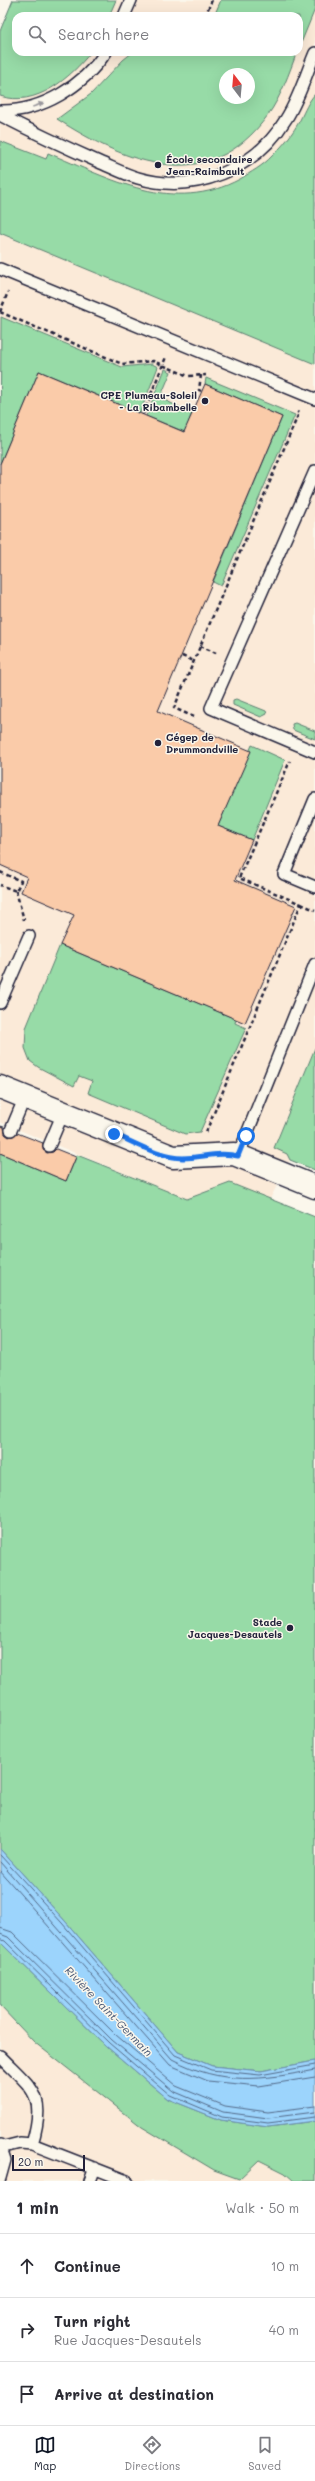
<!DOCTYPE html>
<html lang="en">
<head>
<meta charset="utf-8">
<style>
  :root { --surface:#fff; --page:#f7f7f7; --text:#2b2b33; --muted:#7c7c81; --line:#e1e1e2; --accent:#111827 }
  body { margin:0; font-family:Mali,sans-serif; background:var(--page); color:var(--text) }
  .compass { position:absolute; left:219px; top:68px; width:36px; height:36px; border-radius:50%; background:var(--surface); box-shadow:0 4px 16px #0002; rotate:344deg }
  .scale { position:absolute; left:12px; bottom:10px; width:73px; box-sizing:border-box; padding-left:4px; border:2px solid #22223b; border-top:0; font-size:11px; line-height:14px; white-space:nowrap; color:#22223b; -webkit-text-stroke:3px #fbf7ec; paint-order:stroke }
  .stop { position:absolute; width:12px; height:12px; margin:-9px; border:3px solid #1a73e8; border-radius:50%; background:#fff }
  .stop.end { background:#1a73e8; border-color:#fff; box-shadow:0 1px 4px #0008 }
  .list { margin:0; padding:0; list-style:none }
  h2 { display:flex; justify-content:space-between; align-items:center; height:52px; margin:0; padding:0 16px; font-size:17px }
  h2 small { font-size:13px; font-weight:400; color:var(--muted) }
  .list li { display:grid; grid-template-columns:26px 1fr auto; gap:12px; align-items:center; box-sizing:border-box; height:64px; padding:0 16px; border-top:1px solid var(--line) }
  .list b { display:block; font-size:15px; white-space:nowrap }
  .list p { margin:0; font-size:13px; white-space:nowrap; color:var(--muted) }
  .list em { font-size:13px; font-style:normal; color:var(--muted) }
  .icon { flex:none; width:22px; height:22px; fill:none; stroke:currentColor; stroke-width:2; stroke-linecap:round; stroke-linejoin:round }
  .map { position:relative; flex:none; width:315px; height:2181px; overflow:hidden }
  .search { position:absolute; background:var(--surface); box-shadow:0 4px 16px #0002; left:12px; right:12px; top:12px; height:44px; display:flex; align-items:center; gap:10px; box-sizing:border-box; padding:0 14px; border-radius:12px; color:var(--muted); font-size:15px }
  .sheet { height:244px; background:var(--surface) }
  nav { display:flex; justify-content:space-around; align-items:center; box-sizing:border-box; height:56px; border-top:1px solid var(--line); background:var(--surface); font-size:11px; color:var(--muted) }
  nav a { display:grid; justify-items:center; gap:2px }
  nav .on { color:var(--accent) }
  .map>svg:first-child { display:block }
</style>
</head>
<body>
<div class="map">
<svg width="315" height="2181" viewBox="0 0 315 2181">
  <rect width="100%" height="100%" fill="#fbf7ec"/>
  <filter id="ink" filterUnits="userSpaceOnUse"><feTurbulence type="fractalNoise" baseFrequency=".025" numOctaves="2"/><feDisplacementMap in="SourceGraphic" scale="8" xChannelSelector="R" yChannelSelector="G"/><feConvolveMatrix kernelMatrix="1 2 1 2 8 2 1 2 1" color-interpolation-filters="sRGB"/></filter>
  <g filter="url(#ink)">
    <path fill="#fbead8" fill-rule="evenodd" d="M13 0H315V1170L290 1160 270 1199 230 1183 187 1199 0 1122V31ZM16 16H299V52H16ZM225 74H249V98H225Z
      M0 2006 34 2042 285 2173 294 2181H0Z"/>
    <path fill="#97dba7" stroke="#5c7e71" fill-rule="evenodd" d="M13 0H116L109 16H16V52H91C70 78 36 108 0 96V31Z
      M221 0H315V9L299 48V16H214Z
      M133 52H297C289 73 281 97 268 115 209 197 127 164 57 119L91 94 123 60ZM225 74H249V98H225Z
      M315 94V364L0 233V141L46 159 48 153C111 179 173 215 240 179 251 172 263 166 272 156 283 146 293 133 300 120 305 110 308 102 315 94Z
      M1 317 122 367 152 364 158 367 140 413 39 371 0 464Z
      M165 369 171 372 160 398 192 413 185 432 146 416Z
      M206 378 295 415 221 586 213 582 282 417 205 384Z
      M236 699 266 711 267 714 261 717 233 705V700Z
      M295 723 315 731V739L293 730 292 724Z
      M252 745 285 760 252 840 218 826Z
      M60 945 236 1019 235 1023 246 1028 200 1132 185 1134 88 1093 92 1081 79 1076 74 1086 38 1067 30 1061 25 1048 26 1028Z
      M315 1048V1170L290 1160 287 1154 274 1148Z
      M0 1153 66 1181 77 1155 187 1199 230 1183 315 1217V2061L261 2071 212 2066 178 2052 65 1921 0 1849Z
      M0 1942 106 2046 168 2099 221 2120 268 2127 315 2121V2181H294L285 2173 259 2160 239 2179 214 2170 142 2127 34 2042 0 2006Z"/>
    <path fill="#9cd4fc" stroke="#6b8daf" d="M0 1849 65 1921 178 2052 212 2066 261 2071 315 2061V2121L268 2127 221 2120 168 2099 106 2046 0 1942Z"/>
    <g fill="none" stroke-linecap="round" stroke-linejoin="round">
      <path stroke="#536988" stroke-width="1" d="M0 1855 62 1923 175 2055 211 2070 260 2075 315 2065
        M0 1862 172 2059C223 2086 261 2080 315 2070
        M0 1871 170 2065 208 2081 259 2086 315 2077
        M0 1928 12 1932 116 2035 176 2086 225 2106 268 2112 315 2106
        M0 1934 8 1937 112 2040 173 2091 223 2112 268 2118 315 2112
        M0 1939 5 1941 109 2043 170 2095 222 2117 268 2123 315 2117"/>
    </g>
    <path fill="#facba9" stroke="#22223b" d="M39 371 184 432 205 384 282 417 158 711 251 751 218 826 252 840 235 880 296 906 245 1023 60 945 74 915 21 892 27 877 0 865V464Z
      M0 1126 4 1127 5 1134 9 1137 17 1133 43 1143V1150L47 1153 53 1152 56 1149 76 1157 66 1181 0 1153Z"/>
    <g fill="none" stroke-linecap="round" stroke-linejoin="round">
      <g stroke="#22223b" stroke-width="14">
        <path id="service" d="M124 16 131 0
          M0 111C42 112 83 86 106 52
          M0 115C33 132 65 147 99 162 111 167 124 174 138 178 195 195 256 169 286 119 299 99 306 74 315 53
          M0 269 315 399
          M315 471 211 708 315 752
          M315 799 284 874 315 887
          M0 1003 29 936
          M11 1130 25 1097
          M49 1146 63 1113
          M238 1156 315 964
          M0 2056C33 2090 47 2094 32 2144
          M0 2145 5 2160 0 2178
          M0 2148 20 2143 32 2144 127 2181
          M90 2181 95 2168"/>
      </g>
      <g stroke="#22223b" stroke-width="25">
        <path id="minor" d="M0 1087 173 1157 234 1154 315 1187"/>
      </g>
      <path stroke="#22223b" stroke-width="2.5" stroke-dasharray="4 3" stroke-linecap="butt" d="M205 16 212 0
        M0 312 122 364 153 361 188 376 206 375
        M0 312 8 292
        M201 375 199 390 201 391
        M143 414 166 357
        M200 646 216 653
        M182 656 194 661
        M194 717 174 708 299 413 297 412
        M0 872 21 881 16 891 0 885
        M16 891 24 920
        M301 904 315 910
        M206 1132 301 904 239 878 290 761"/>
      <use href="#service" stroke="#fbf7ec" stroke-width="11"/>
      <use href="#minor" stroke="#fbf7ec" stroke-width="22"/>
    </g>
    <defs><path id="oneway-solid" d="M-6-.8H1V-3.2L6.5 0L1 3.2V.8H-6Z"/></defs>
    <use fill="#99979c" href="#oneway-solid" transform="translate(38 105) rotate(-19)"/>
  </g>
  <g fill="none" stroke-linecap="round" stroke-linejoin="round" filter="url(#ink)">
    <path stroke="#1a73e8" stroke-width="5" d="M114 1134C135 1143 160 1158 183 1158 202 1158 219 1151 238 1156L246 1136"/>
  </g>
  <g fill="#22223b" stroke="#fbf7ec" stroke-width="1.5">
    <circle cx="158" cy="165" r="4"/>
    <circle cx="205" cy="401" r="4"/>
    <circle cx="158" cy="743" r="4"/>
    <circle cx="290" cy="1628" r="4"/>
  </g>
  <g text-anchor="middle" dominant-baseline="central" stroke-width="3" stroke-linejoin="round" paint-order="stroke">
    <g font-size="10" font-weight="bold" fill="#22223b" stroke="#fbf7ec" text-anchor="start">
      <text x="166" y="159">École secondaire<tspan x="166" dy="12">Jean-Raimbault</tspan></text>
      <text x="197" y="395" text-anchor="end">CPE Plumeau-Soleil<tspan x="197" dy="12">- La Ribambelle</tspan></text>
      <text x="166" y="737">Cégep de<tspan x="166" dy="12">Drummondville</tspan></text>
      <text x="282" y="1622" text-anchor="end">Stade<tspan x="282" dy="12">Jacques-Desautels</tspan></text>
    </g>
    <g font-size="11" font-style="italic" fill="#475775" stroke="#fbf7ec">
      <text transform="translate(109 2011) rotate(46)">Rivière Saint-Germain</text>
    </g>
  </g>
</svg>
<svg class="compass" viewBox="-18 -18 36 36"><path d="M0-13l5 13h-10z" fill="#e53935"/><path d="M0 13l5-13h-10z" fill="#7c7c81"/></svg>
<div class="scale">20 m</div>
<div class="stop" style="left:246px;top:1136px"></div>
<div class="stop end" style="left:114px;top:1134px"></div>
<div class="search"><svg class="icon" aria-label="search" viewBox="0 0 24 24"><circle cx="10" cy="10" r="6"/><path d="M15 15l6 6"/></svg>Search here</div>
</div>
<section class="sheet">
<h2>1 min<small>Walk · 50 m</small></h2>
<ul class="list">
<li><svg class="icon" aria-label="ahead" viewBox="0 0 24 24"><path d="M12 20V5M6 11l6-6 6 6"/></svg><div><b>Continue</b></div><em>10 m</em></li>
<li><svg class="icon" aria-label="right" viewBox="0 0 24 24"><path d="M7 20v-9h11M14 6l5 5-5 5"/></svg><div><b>Turn right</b><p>Rue Jacques-Desautels</p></div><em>40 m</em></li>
<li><svg class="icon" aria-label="arrive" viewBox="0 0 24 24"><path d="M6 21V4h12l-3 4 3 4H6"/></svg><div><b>Arrive at destination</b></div></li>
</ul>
</section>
<nav>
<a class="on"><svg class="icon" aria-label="map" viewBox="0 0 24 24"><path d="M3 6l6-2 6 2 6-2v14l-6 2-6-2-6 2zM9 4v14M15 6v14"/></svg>Map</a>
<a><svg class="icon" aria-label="directions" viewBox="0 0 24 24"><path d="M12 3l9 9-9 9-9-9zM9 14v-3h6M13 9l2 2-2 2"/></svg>Directions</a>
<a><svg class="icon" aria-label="saved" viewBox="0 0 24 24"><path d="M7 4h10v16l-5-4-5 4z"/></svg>Saved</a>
</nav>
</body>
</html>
